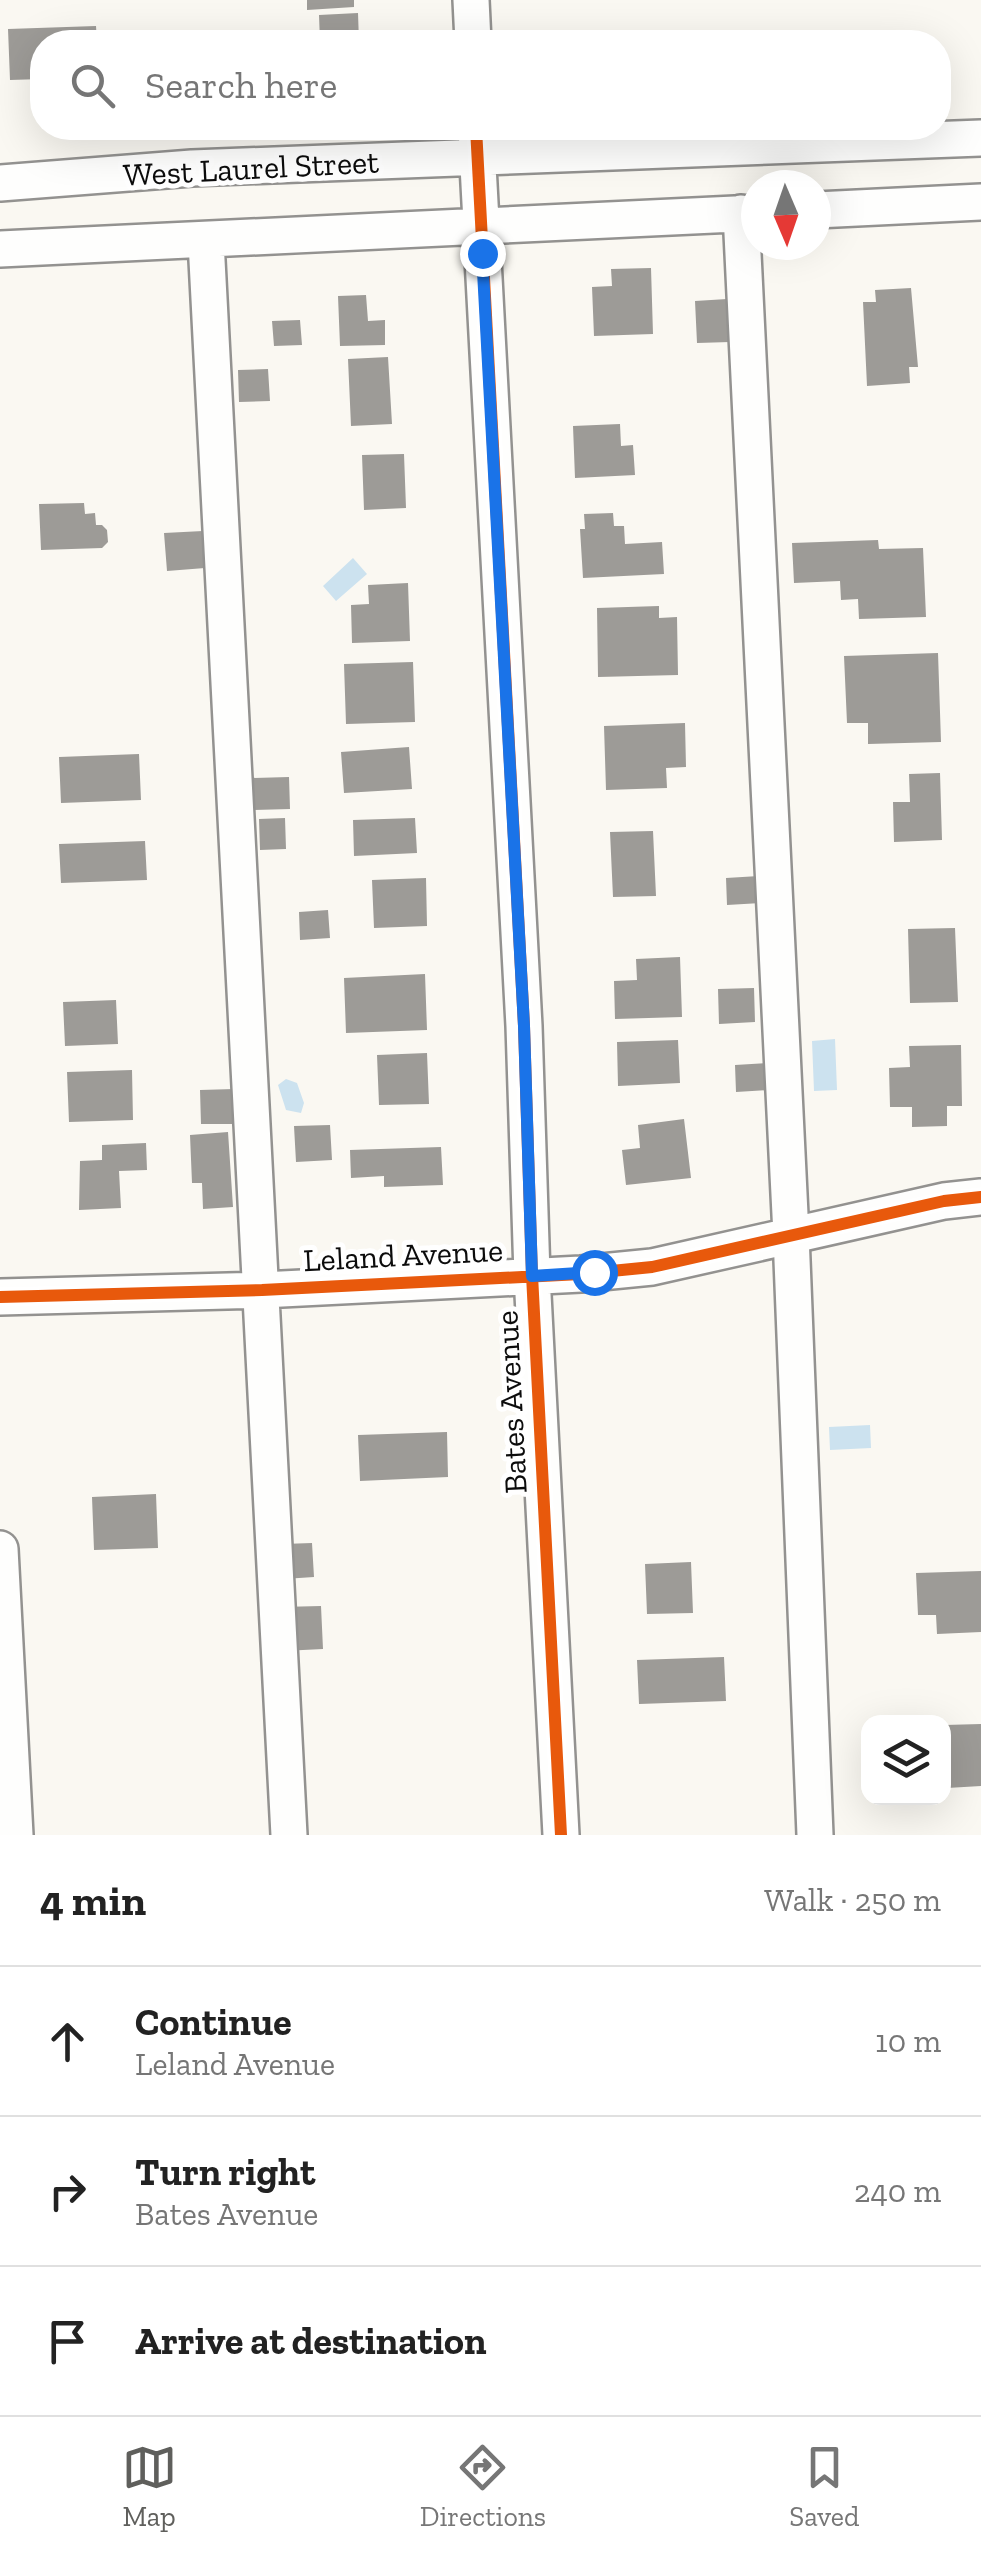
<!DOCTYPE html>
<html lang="en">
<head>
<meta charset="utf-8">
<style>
  :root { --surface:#fff; --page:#f6f6f6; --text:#222; --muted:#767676; --line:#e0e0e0; --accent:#5f5f5c }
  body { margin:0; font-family:"Zilla Slab",serif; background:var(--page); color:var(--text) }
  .controls { position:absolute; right:30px; bottom:30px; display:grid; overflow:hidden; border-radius:20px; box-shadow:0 10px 40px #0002 }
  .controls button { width:90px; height:90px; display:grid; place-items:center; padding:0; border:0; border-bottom:2px solid var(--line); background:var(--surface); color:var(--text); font:50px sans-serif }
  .compass { position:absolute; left:741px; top:170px; width:90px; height:90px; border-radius:50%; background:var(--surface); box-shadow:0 10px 40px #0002; rotate:178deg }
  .stop { position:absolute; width:30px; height:30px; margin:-22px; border:8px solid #1a73e8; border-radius:50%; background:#fff }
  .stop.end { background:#1a73e8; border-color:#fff; box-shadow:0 2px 10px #0008 }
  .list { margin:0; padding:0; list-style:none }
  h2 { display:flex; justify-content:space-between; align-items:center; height:130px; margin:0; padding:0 40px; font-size:42px }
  h2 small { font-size:32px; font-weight:400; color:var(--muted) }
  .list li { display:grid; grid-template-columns:65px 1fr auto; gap:30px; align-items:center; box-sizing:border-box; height:150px; padding:0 40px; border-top:2px solid var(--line) }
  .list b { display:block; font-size:38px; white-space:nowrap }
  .list p { margin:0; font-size:32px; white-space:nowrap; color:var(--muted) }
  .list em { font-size:32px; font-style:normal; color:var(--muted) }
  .icon { flex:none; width:55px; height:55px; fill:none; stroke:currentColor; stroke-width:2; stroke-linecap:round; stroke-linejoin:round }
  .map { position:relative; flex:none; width:981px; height:1835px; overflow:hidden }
  .search { position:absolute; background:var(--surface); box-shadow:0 10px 40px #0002; left:30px; right:30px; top:30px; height:110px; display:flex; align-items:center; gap:25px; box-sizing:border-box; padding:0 35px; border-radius:40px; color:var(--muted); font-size:38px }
  .sheet { height:580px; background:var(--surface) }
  nav { display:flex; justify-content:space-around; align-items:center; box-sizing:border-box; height:140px; border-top:2px solid var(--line); background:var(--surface); font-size:28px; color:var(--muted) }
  nav a { display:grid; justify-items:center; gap:5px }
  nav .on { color:var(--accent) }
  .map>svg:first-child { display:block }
</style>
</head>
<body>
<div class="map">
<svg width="981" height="1835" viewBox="0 0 981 1835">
  <rect width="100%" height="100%" fill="#faf8f2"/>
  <path fill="#cce2ef" d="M353 558 367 574 336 601 323 586Z
    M835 1039 837 1090 814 1091 812 1041Z
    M286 1079 297 1083 304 1103 301 1113 286 1110 278 1085Z
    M870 1425 871 1448 830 1450 829 1427Z"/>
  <path fill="#9d9b97" d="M307 0H354V7L307 10Z
    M358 13 359 42H320L319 15Z
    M96 26 97 42H42V79L10 80 8 29Z
    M651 268 653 334 594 336 592 287 612 286 611 269Z
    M911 288 918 367H909L910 383 867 386 863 302H876L875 290Z
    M366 295 368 321 385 320V345L340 346 338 296Z
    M727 299 730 342 697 343 695 301Z
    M300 320 302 345 274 346 272 321Z
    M388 357 392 424 351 426 348 359Z
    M268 369 270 401 239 402 238 370Z
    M620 424 621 446 633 445 635 475 575 478 573 426Z
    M404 454 406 508 364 510 362 455Z
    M84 503 85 514 95 513 96 525H102L107 530 108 542 102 548 41 550 39 504Z
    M613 513 614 526H624L625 544 662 542 664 574 583 578 580 529H585L584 514Z
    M203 531 205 568 167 571 164 533Z
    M878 540 879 549 923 548 926 617 859 619 858 599 841 600 840 581 794 583 792 543Z
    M408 583 410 641 352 643 351 605 369 604 368 585Z
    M659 606V618L677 617 678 675 598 677 597 608Z
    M938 653 941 742 868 744V723H847L844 656Z
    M413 662 415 722 346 724 344 664Z
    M685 723 686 767 666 768 667 788 606 790 604 726Z
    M409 747 412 789 344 793 341 752Z
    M139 754 141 800 61 803 59 757Z
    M940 773 942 840 894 842 893 802H910L909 774Z
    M289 777 290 809 253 810 251 778Z
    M285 818 286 849 260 850 259 819Z
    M415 818 417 853 354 856 353 820Z
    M653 831 656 896 613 897 610 832Z
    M145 841 147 880 61 883 59 844Z
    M759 876 761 903 727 905 726 878Z
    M426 878 427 926 374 928 372 880Z
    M328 910 330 938 300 940 299 912Z
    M955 928 958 1002 910 1003 908 929Z
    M680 957 682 1017 615 1019 614 981 637 980 636 959Z
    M425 974 427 1030 346 1033 344 978Z
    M754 988 755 1022 719 1024 718 989Z
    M116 1000 118 1044 65 1046 63 1002Z
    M678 1040 680 1083 618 1086 617 1042Z
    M961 1045 962 1106H947V1126L912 1127V1107H890L889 1068 910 1067 909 1046Z
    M427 1053 429 1104 379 1105 377 1055Z
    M767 1063 768 1090 736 1092 735 1065Z
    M132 1070 133 1120 69 1122 67 1072Z
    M234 1089V1124H201L200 1090Z
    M684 1119 691 1178 626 1185 622 1150 640 1148 638 1125Z
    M330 1125 332 1160 296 1162 294 1126Z
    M228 1132 233 1207 203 1209 202 1183H192L190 1135Z
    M146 1143 147 1170 119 1171 121 1208 79 1210 80 1161 102 1160V1145Z
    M441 1147 443 1185 384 1187V1176L351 1178 350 1150Z
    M447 1432 448 1477 360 1481 358 1435Z
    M156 1494 158 1548 94 1550 92 1497Z
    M312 1543 314 1577 284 1579 283 1544Z
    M691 1562 693 1613 647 1614 645 1564Z
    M981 1571V1632L937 1634 936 1615H918L916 1573Z
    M321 1606 323 1649 283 1651 281 1607Z
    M724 1657 726 1701 639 1704 637 1660Z
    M981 1724V1786L947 1788 945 1725Z"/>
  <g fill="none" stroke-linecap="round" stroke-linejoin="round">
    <g stroke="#939290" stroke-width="40">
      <path id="minor" d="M471 0 473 42
        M476 128 524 1026 532 1275 561 1835
        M0 183 192 168 981 138
        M816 210 981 202
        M741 213 791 1235 815 1835
        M206 241 289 1835
        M0 249 756 213
        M0 1297 262 1290 581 1274 652 1267 944 1201 981 1197
        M0 1549 15 1835"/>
    </g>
    <use href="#minor" stroke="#fefefd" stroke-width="35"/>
    <g stroke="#fff" stroke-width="19">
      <path id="cycleway" d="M476 128 524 1026 532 1275 561 1835
        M0 1297 262 1290 581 1274 652 1267 944 1201 981 1197"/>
    </g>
    <use href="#cycleway" stroke="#e8590c" stroke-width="12"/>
  </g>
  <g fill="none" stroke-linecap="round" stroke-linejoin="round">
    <path stroke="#1a73e8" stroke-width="12" d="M482 253 524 1026 532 1276 594 1272"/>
  </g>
  <g text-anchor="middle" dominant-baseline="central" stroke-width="10" stroke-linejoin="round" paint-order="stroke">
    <g font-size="32" fill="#0c0c0c" stroke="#fff">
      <text transform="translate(251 168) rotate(-3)">West Laurel Street</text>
      <text transform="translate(403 1255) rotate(-3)">Leland Avenue</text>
      <text transform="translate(511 1402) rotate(-93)">Bates Avenue</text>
    </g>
  </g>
</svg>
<div class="controls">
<button><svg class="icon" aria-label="layers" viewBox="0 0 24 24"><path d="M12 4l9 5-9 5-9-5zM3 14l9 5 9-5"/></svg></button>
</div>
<svg class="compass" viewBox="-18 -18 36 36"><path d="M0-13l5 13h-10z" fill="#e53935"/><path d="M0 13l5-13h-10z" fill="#767676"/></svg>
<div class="stop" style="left:594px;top:1272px"></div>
<div class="stop end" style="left:482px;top:253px"></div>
<div class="search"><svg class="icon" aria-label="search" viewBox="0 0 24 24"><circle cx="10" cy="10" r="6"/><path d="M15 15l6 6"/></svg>Search here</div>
</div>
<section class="sheet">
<h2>4 min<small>Walk · 250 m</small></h2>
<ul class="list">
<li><svg class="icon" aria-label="ahead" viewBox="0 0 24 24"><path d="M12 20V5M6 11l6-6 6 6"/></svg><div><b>Continue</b><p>Leland Avenue</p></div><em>10 m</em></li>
<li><svg class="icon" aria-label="right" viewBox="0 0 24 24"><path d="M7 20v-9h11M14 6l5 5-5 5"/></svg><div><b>Turn right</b><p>Bates Avenue</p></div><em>240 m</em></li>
<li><svg class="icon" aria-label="arrive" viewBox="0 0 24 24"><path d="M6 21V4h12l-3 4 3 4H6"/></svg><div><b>Arrive at destination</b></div></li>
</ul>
</section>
<nav>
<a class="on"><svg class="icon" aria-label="map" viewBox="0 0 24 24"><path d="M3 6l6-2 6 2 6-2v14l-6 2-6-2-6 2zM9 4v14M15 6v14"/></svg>Map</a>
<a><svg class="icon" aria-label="directions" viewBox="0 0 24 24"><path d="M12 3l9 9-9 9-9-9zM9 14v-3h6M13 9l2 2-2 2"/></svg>Directions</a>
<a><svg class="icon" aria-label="saved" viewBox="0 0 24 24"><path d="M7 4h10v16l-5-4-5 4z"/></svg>Saved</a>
</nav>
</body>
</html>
